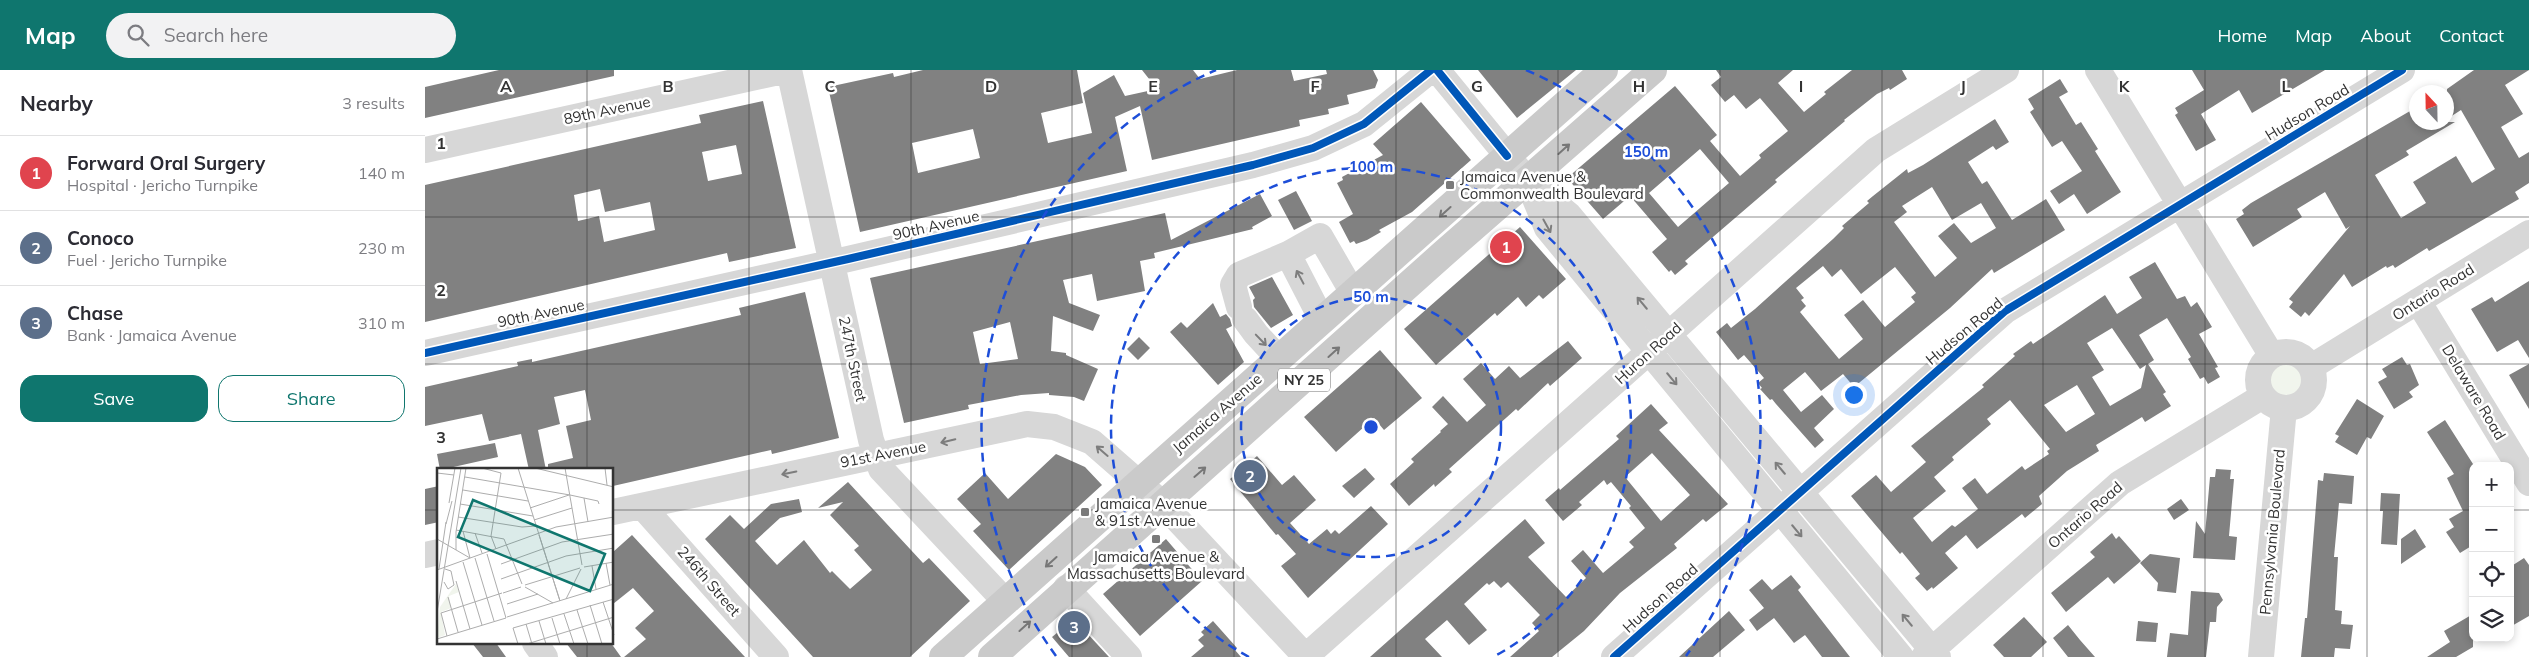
<!DOCTYPE html>
<html lang="en">
<head>
<meta charset="utf-8">
<style>
  :root { --surface:#fff; --page:#f2f2f3; --text:#2b2b33; --muted:#7c7c81; --line:#e1e1e2; --accent:#0f766e }
  body { margin:0; font-family:Mulish,sans-serif; background:var(--page); color:var(--text) }
  .controls { position:absolute; right:15px; bottom:15px; display:grid; overflow:hidden; border-radius:10px; box-shadow:0 2px 8px #0003 }
  .controls button { width:45px; height:45px; display:grid; place-items:center; padding:0; border:0; border-bottom:1px solid var(--line); background:var(--surface); color:var(--text); font:25px sans-serif }
  .compass { position:absolute; left:1984px; top:15px; width:45px; height:45px; border-radius:50%; background:var(--surface); box-shadow:0 2px 8px #0003; rotate:338deg }
  .you { position:absolute; left:1428px; top:324px; width:18px; height:18px; margin:-12px; border:4px solid #fff; border-radius:50%; background:#1a73e8; box-shadow:0 0 0 8px #1a73e833 }
  .badge { display:grid; place-items:center; width:32px; height:32px; border-radius:50%; background:var(--accent); color:#fff; font-size:16px; font-weight:700 }
  .pin { position:absolute; translate:-50% -50%; border:2px solid #fff; box-shadow:0 1px 5px #0006 }
  .list { margin:0; padding:0; list-style:none }
  h2 { display:flex; justify-content:space-between; align-items:center; height:65px; margin:0; padding:0 20px; font-size:21px }
  h2 small { font-size:16px; font-weight:400; color:var(--muted) }
  .list li { display:grid; grid-template-columns:32px 1fr auto; gap:15px; align-items:center; box-sizing:border-box; height:75px; padding:0 20px; border-top:1px solid var(--line) }
  .list b { display:block; font-size:19px; white-space:nowrap }
  .list p { margin:0; font-size:16px; white-space:nowrap; color:var(--muted) }
  .list em { font-size:16px; font-style:normal; color:var(--muted) }
  .actions { display:flex; gap:10px; padding:15px 20px }
  .actions a { flex:1; padding:11px 0; border:1px solid var(--accent); border-radius:15px; text-align:center; font-size:18px; color:var(--accent) }
  .actions .main { background:var(--accent); color:#fff }
  .icon { flex:none; width:28px; height:28px; fill:none; stroke:currentColor; stroke-width:2; stroke-linecap:round; stroke-linejoin:round }
  .map { position:relative; flex:none; width:2104px; height:587px; overflow:hidden }
  header { display:flex; align-items:center; gap:30px; box-sizing:border-box; height:70px; padding:0 25px; background:var(--accent); color:#fff }
  header strong { font-size:24px }
  nav { display:flex; gap:28px; margin-inline-start:auto; font-size:18px }
  .search { width:350px; height:45px; background:var(--page); display:flex; align-items:center; gap:12px; box-sizing:border-box; padding:0 18px; border-radius:28px; color:var(--muted); font-size:19px }
  main { display:flex }
  aside { flex:1; background:var(--surface) }
  .map>svg:first-child { display:block }
</style>
</head>
<body>
<header>
<strong>Map</strong>
<div class="search"><svg class="icon" aria-label="search" viewBox="0 0 24 24"><circle cx="10" cy="10" r="6"/><path d="M15 15l6 6"/></svg>Search here</div>
<nav><a>Home</a><a>Map</a><a>About</a><a>Contact</a></nav>
</header>
<main>
<aside>
<h2>Nearby<small>3 results</small></h2>
<ul class="list">
<li><span class="badge" style="background:#e0444e">1</span><div><b>Forward Oral Surgery</b><p>Hospital · Jericho Turnpike</p></div><em>140 m</em></li>
<li><span class="badge" style="background:#5c6f8a">2</span><div><b>Conoco</b><p>Fuel · Jericho Turnpike</p></div><em>230 m</em></li>
<li><span class="badge" style="background:#5c6f8a">3</span><div><b>Chase</b><p>Bank · Jamaica Avenue</p></div><em>310 m</em></li>
</ul>
<div class="actions"><a class="main">Save</a><a>Share</a></div>
</aside>
<div class="map">
<svg width="2104" height="587" viewBox="0 0 2104 587">
  <rect width="100%" height="100%" fill="#fff"/>
  <path fill="#f1f5ed" d="M1840 310a22 22 0 1 1 44 0a22 22 0 1 1-44 0Z"/>
  <path fill="#818181" fill-rule="evenodd" d="M74 0H189V6L0 48V17Z
    M498 0H652L658 33 616 43 623 73 667 63 658 23 689 5 700 26 732 19 717 0H768L775 9 812 0H866L869 11 902 4 901 0H948L953 10 950 18 922 25 924 34 903 39 904 44 874 50 875 56 727 90 715 36 690 47 702 101 435 162 403 17 468 3 469 7ZM548 59 555 88 493 103 487 73Z
    M1053 0H1151L1092 48Z
    M1291 0H1368L1353 13 1379 42 1401 24 1399 22 1427 0H1477L1482 9 1465 20 1464 18 1452 24 1419 50 1420 51 1350 110 1352 112 1260 191 1263 194 1250 205 1246 200 1244 202 1227 182 1242 169 1205 126 1178 149 1142 108 1250 16 1292 65 1285 71 1315 106 1336 88 1334 85 1363 61 1335 28 1321 39 1309 25 1300 32 1286 15 1296 7ZM1275 79 1304 113 1253 157 1224 123Z
    M1767 0H1900L1827 43 1814 20 1776 44 1791 70 1771 81 1750 45 1753 43 1750 38 1779 20Z
    M2049 0H2104L2080 15 2098 44 2076 57 2094 88 2104 82V113L2090 122 2094 129 2004 181 2002 178 1970 198 1968 195 1962 198 1961 196 1927 217 1919 204 1884 246 1880 242 1876 247 1864 237 1868 232 1864 229 1925 156 1921 159 1900 122 1872 139 1877 147 1828 177 1811 149 1819 144 1817 140 1826 133 1992 37V52H2030L1981 81 1984 85 1950 105 1976 148 2001 133 1988 112 2031 86 2047 113 2070 99 2036 40 2022 49V19Z
    M1635 9 1643 22 1634 27 1651 55 1656 52 1673 79 1670 81 1696 122 1662 144 1649 124 1634 134 1625 121 1657 101 1637 71 1627 77 1605 42 1609 39 1603 29Z
    M338 31 371 178 304 192 302 183 0 252V115L276 53 274 45ZM311 75 317 104 283 111 277 82ZM175 119 180 142 225 132 230 160 179 172 174 146 153 151 149 125Z
    M996 32 1046 90 987 142 954 160 956 162 942 170 931 174 929 171 925 173 914 152 928 144 912 113 918 110 917 107 958 85 948 74Z
    M1570 49 1584 72 1571 80 1568 76 1543 92 1557 114 1562 111 1587 150 1621 129 1640 160 1569 203 1567 199 1525 238 1429 317 1418 304 1396 321 1380 302 1358 320 1376 342 1397 325 1409 339 1389 358 1399 370 1390 378 1351 334 1347 329 1345 330 1335 319 1337 318 1333 313 1339 308 1319 285 1313 290 1291 262 1302 253 1306 258 1330 239 1408 169 1419 158 1417 156 1444 133 1442 131 1448 126 1482 99 1483 103 1498 95ZM1507 117 1527 150 1556 133 1571 158 1546 173 1529 153 1513 166 1532 188 1510 207 1469 152 1482 142 1477 136ZM1398 196 1407 207 1416 199 1436 224 1470 197 1491 223 1486 227 1490 232 1460 257 1438 230 1419 245 1438 269 1414 289 1375 242 1381 236 1376 230 1379 228 1371 218Z
    M871 121 887 151 869 160 853 130Z
    M835 124 847 146 827 157 828 159 729 183 730 188 715 191 720 221 672 231 667 204 638 210 644 233 675 245 668 261 628 246 626 281 641 283V285L673 299 659 331 649 327 624 325V323L596 325 543 335 544 339 479 353 445 208 740 143 746 170ZM585 252 593 289 555 294 548 262Z
    M1095 157 1141 209 1118 229 1114 225 1101 237 1093 227 1072 246 1070 243 1011 295 979 259Z
    M1730 192 1752 229 1760 226 1766 237 1772 232 1787 257 1774 264 1793 297 1790 298 1795 307 1783 314 1779 307 1775 309 1763 289 1766 287 1742 248 1714 265 1729 290 1723 294 1741 322 1738 324 1746 336 1720 352 1717 347 1671 375 1674 381 1642 401 1614 426 1617 434 1600 448 1597 444 1552 479 1541 465 1520 483 1533 498 1508 519 1507 517 1502 521 1490 508 1495 504 1477 482 1475 484 1426 426 1451 405 1466 422 1501 392 1486 376 1559 317 1557 315 1590 286 1588 284 1606 271 1608 274 1680 225 1692 244 1717 228 1704 207ZM1687 258 1715 299 1721 295 1716 318 1685 336 1667 307 1679 300 1662 273ZM1652 315 1670 344 1641 362 1619 335ZM1585 330 1625 379 1622 381 1624 384 1600 400 1597 396 1562 424 1550 408 1537 418 1553 439 1530 457 1527 455 1507 472 1488 448 1521 421 1509 407 1529 390 1527 387 1566 354 1562 349Z
    M847 207 868 245 846 258 829 237 828 230 830 228 824 217Z
    M2104 211V288L2093 270 2072 282 2046 239 2067 227 2070 232Z
    M380 222 414 368 347 384 346 380 188 416V400H123V394L148 388 141 356 166 350 160 320 129 327 135 354 113 360 121 400H104L96 364 64 371 57 344 0 356V317L93 296 92 292 107 289V292L316 245 314 238Z
    M788 233 795 247 801 244 805 249 807 256 801 259 819 292 793 315 745 262 756 252 762 258Z
    M714 267 725 278 713 290 702 279Z
    M1143 271 1157 288 1125 316 1123 313 1093 341 1091 339 1024 399 1027 402 1010 417 1009 414 984 436 965 414 989 392 986 389 1016 362 1015 361 1023 354 1007 337 1018 326 1042 352 1061 335 1038 309 1056 293 1070 309 1084 296 1095 308Z
    M955 280 997 328 959 360 949 348 911 382 879 347Z
    M1977 287 1982 295 1985 294 1994 315 1984 322 1988 327 1969 339 1953 312 1962 307 1957 299Z
    M2104 294V339L2084 305Z
    M1932 329 1959 346 1946 369 1942 367 1932 385 1910 372 1914 366 1910 364Z
    M1226 334 1243 353 1234 360 1303 434 1281 452 1278 449 1249 474 1252 478 1195 523 1159 561 1127 587H1085L1114 561 1107 553 1115 545 1083 512 1076 518 1069 511 1064 515 1062 513 1039 534 1062 560 1044 575 1022 550 1000 569 1017 587H945L1100 449 1120 473 1103 487 1141 527 1161 508 1146 491 1158 480 1178 503 1209 477 1204 472 1220 458 1204 438 1206 436 1186 412 1182 415 1179 410 1154 432 1157 435 1138 451 1120 430 1134 418 1135 420 1194 369 1191 366ZM1227 383 1265 425 1236 451 1200 407Z
    M2020 350 2048 394V475L2035 483 2021 462 2029 457 2024 449 2038 441 2022 408 2029 404 2002 362Z
    M70 373 73 387 15 400 12 384Z
    M631 384 660 397 677 415 584 500 548 461 556 454 532 429 560 403 583 429Z
    M832 386 857 415 869 405 891 430 865 453 884 474 902 459 906 464 910 460 914 464 946 436 963 454 883 528 856 496 871 484 853 464 851 465 805 409Z
    M940 398 950 409 929 428 917 416Z
    M1791 399 1806 400 1805 409H1809L1804 466 1812 467 1810 490 1768 488 1771 451 1780 464 1785 407H1790Z
    M1899 403 1929 406 1927 434 1914 433 1909 487H1913L1910 540 1917 541 1916 554 1928 555 1925 579 1910 578 1909 587H1876L1880 548H1882L1893 410 1898 411Z
    M423 412 498 493 504 488 545 531 485 587H388L280 469 305 445 319 459 346 434 374 429 377 442 355 448 330 471 352 495 379 470 405 503 407 501 425 519 447 500 429 480 434 476 405 445 418 432 393 438Z
    M14 416V452L0 455V419Z
    M1956 423 1975 424 1972 475 1956 474 1958 441H1955Z
    M1756 429 1764 440 1749 450 1742 439Z
    M1990 459 2001 477 1976 494V469Z
    M1687 463 1691 469 1694 466 1716 491 1689 514 1683 507 1641 542 1626 523 1670 487 1665 482Z
    M207 465 294 559 320 587H199L221 569 210 558 229 541 208 518 188 534V482Z
    M741 469 777 511 715 566 678 524Z
    M1725 484 1755 488 1751 523 1732 521 1733 513 1715 493Z
    M2099 488 2104 495V546L2085 557V497Z
    M1366 505 1376 517 1373 520 1425 587H1397L1380 565 1369 573 1349 548 1332 561 1324 550 1339 538 1324 520 1337 509 1347 520Z
    M1766 521 1794 523 1798 530 1792 537 1791 552H1785L1781 587H1742L1745 563 1763 565Z
    M1304 541 1320 560 1288 587H1254Z
    M2048 544V577L2031 587H2002L2025 572 2019 561Z
    M1599 547 1622 572 1606 587H1579L1568 575Z
    M649 549 684 587H644L627 567Z
    M788 551 812 578 810 580 816 587H766L779 576 773 570 779 565 776 562Z
    M1713 551 1733 553 1731 572 1711 571Z
    M1643 555 1655 570 1670 587H1643L1628 568Z
    M47 573H71L81 587H58Z
    M141 573H186L196 587H152Z"/>
  <g fill="none" stroke-linecap="round" stroke-linejoin="round">
    <path stroke="#d7d7d7" stroke-width="26" d="M364 0 446 370 456 399 581 532
      M1012 0 1103 111 1144 145 1513 587
      M1673 0 1847 286
      M0 80 363 0
      M1104 114 1122 158 1476 587
      M1993 231 2104 413
      M814 237 808 215 814 205 863 184
      M820 249 831 264 854 289
      M897 250 863 184 895 166 928 223
      M1833 310a28 28 0 1 1 56 0a28 28 0 1 1-56 0Z
      M0 283 423 189 828 95 888 78 939 54 1006 0
      M1886 297 2104 163
      M217 436 351 587
      M188 442 588 357 602 354 629 357 667 372 738 434 881 587
      M0 485 14 482
      M641 518 704 587
      M110 573 120 587
      M880 587 1451 80 1581 0
      M1189 587 1580 241 1977 0
      M1499 587 1695 413 1838 326
      M1836 587 1859 338"/>
    <path stroke="#cacaca" stroke-width="28" d="M518 587 1179 0
      M567 587 1018 184 1228 0"/>
    <g stroke="#fff" stroke-width="11">
      <path id="cycleway" d="M1012 0 1082 86
        M0 283 423 189 828 95 888 78 939 54 1006 0
        M1189 587 1580 241 1977 0"/>
    </g>
    <use href="#cycleway" stroke="#0057b8" stroke-width="8"/>
  </g>
  <defs><path id="oneway-shaft" d="M-6 0H5M1.5-3L5.5 0L1.5 3" fill="none" stroke-width="1.6" stroke-linecap="round" stroke-linejoin="round" transform="scale(1.25)"/></defs>
  <g stroke="#777">
    <use href="#oneway-shaft" transform="translate(1139 79) rotate(-42)"/>
    <use href="#oneway-shaft" transform="translate(1020 142) rotate(138)"/>
    <use href="#oneway-shaft" transform="translate(909 282) rotate(-42)"/>
    <use href="#oneway-shaft" transform="translate(775 402) rotate(-41)"/>
    <use href="#oneway-shaft" transform="translate(626 492) rotate(138)"/>
    <use href="#oneway-shaft" transform="translate(600 556) rotate(-42)"/>
  </g>
  <g stroke="#7d7d7d">
    <use href="#oneway-shaft" transform="translate(1122 156) rotate(61)"/>
    <use href="#oneway-shaft" transform="translate(875 207) rotate(-118)"/>
    <use href="#oneway-shaft" transform="translate(1217 233) rotate(-130)"/>
    <use href="#oneway-shaft" transform="translate(836 270) rotate(46)"/>
    <use href="#oneway-shaft" transform="translate(1247 309) rotate(50)"/>
    <use href="#oneway-shaft" transform="translate(523 371) rotate(167)"/>
    <use href="#oneway-shaft" transform="translate(677 381) rotate(-139)"/>
    <use href="#oneway-shaft" transform="translate(1355 398) rotate(-130)"/>
    <use href="#oneway-shaft" transform="translate(364 403) rotate(168)"/>
    <use href="#oneway-shaft" transform="translate(1372 461) rotate(50)"/>
    <use href="#oneway-shaft" transform="translate(1482 550) rotate(-130)"/>
  </g>
  <path fill="none" stroke="#333" stroke-width="1" stroke-opacity="0.55" d="M162 0V400M324 0V587M486 0V587M647 0V587M809 0V587M971 0V587M1133 0V587M1295 0V587M1457 0V587M1618 0V587M1780 0V587M1942 0V587M0 147H2104M0 294H2104M0 440H14M188 440H2048M2085 440H2104M162 573V587"/>
  <g fill="none" stroke="#1d4ed8" stroke-width="2.5" stroke-dasharray="9 6">
    <circle cx="946" cy="357" r="130"/>
    <path d="M824 587A260 260 0 1 1 1068 587"/>
    <path d="M631 586A389 389 0 0 1 791 0M1101 0A389 389 0 0 1 1261 586"/>
  </g>
  <g fill="#7a7a7a" stroke="#fff" stroke-width="2">
    <rect x="1020" y="110" width="10" height="10" rx="2.5"/>
    <rect x="655" y="437" width="10" height="10" rx="2.5"/>
    <rect x="726" y="464" width="10" height="10" rx="2.5"/>
  </g>
  <g text-anchor="middle" dominant-baseline="central" stroke-width="5" stroke-linejoin="round" paint-order="stroke">
    <rect fill="#fff" stroke="#707070" stroke-width="1" x="853" y="298.5" width="52" height="23" rx="4"/>
    <g font-size="14" font-weight="bold" fill="#333">
      <text x="879" y="310">NY 25</text>
    </g>
    <g font-size="15" fill="#333" stroke="#fff">
      <text transform="translate(182 40) rotate(-12)">89th Avenue</text>
      <text transform="translate(1882 42) rotate(-31)">Hudson Road</text>
      <text transform="translate(511 155) rotate(-13)">90th Avenue</text>
      <text transform="translate(2008 222) rotate(-32)">Ontario Road</text>
      <text transform="translate(116 243) rotate(-12)">90th Avenue</text>
      <text transform="translate(1539 261) rotate(-40)">Hudson Road</text>
      <text transform="translate(1223 283) rotate(-42)">Huron Road</text>
      <text transform="translate(428 289) rotate(78)">247th Street</text>
      <text transform="translate(2049 322) rotate(59)">Delaware Road</text>
      <text transform="translate(792 343) rotate(-41)">Jamaica Avenue</text>
      <text transform="translate(458 384) rotate(-11)">91st Avenue</text>
      <text transform="translate(1660 445) rotate(-41)">Ontario Road</text>
      <text transform="translate(1847 462) rotate(-85)">Pennsylvania Boulevard</text>
      <text transform="translate(284 511) rotate(49)">246th Street</text>
      <text transform="translate(1235 528) rotate(-42)">Hudson Road</text>
    </g>
    <g font-size="15" fill="#333" stroke="#fff" text-anchor="start">
      <text x="1035" y="106">Jamaica Avenue &amp;<tspan x="1035" dy="17">Commonwealth Boulevard</tspan></text>
      <text x="670" y="433">Jamaica Avenue<tspan x="670" dy="17">&amp; 91st Avenue</tspan></text>
      <text x="731" y="486" text-anchor="middle">Jamaica Avenue &amp;<tspan x="731" dy="17">Massachusetts Boulevard</tspan></text>
    </g>
  </g>
  <g transform="translate(12 398)">
    <rect width="176" height="176" fill="#fff"/>
    <path d="M19 116 22 124 12 128 14 140 4 144 8 167 0 170 3 139Z" fill="#f1f5ed"/>
    <path fill="none" stroke="#adadad" stroke-width="1" d="M45 0 64 5 54 68 59 81M81 0 123 133 102 67M98 0 177 19M128 0 145 97M168 0 170 17M0 5 17 7M28 9 133 27 161 33 162 36M26 22 91 33M147 30 151 54M12 35 18 0M23 36 96 48M93 40 132 27M21 49 85 59 99 58M97 52 135 40M9 56 15 33M19 62 67 71 85 116M26 63 33 90M38 65 45 85M0 71 33 90M19 82V64L29 0M38 90 57 153M26 94 45 157M169 95 173 117M64 96 125 74 177 66M155 98 159 121M147 99 177 94M2 101 9 54M0 102 119 59 177 49M64 111 129 88 177 80M19 113 33 161M7 114 11 121 17 117 14 103 8 101M88 117 143 100M88 119 116 135M66 125 84 119M11 129 21 164M129 131 144 101M166 134 177 167M70 136 101 126M153 137 165 176M140 142 151 176M0 144 24 0M127 146 137 176M70 149 177 116M115 150 123 176M102 153 109 176M89 156 95 176M10 168 4 145 65 125M0 171 69 150 50 86M81 176 76 160 177 131M90 176 177 149"/>
    <path fill="#0f766e" fill-opacity="0.15" stroke="#0f766e" stroke-width="2.5" d="M36 32 168 86 153 123 21 69Z"/>
    <rect width="176" height="176" fill="none" stroke="#333" stroke-width="2.5"/>
  </g>
  <g font-size="16" text-anchor="middle" font-weight="bold" fill="#333" stroke="#fff" stroke-width="5" stroke-linejoin="round" paint-order="stroke">
    <text x="81" y="22">A</text>
    <text x="243" y="22">B</text>
    <text x="405" y="22">C</text>
    <text x="566" y="22">D</text>
    <text x="728" y="22">E</text>
    <text x="890" y="22">F</text>
    <text x="1052" y="22">G</text>
    <text x="1214" y="22">H</text>
    <text x="1376" y="22">I</text>
    <text x="1538" y="22">J</text>
    <text x="1699" y="22">K</text>
    <text x="1861" y="22">L</text>
    <text x="16" y="79">1</text>
    <text x="16" y="226">2</text>
    <text x="16" y="373">3</text>
  </g>
  <circle cx="946" cy="357" r="8" fill="#1d4ed8" stroke="#fff" stroke-width="2.5"/>
  <g font-size="15" text-anchor="middle" font-weight="bold" fill="#1d4ed8" stroke="#fff" stroke-width="5" stroke-linejoin="round" paint-order="stroke">
    <text x="1221" y="87">150 m</text>
    <text x="946" y="102">100 m</text>
    <text x="946" y="232">50 m</text>
  </g>
</svg>
<div class="controls">
<button>+</button>
<button>−</button>
<button><svg class="icon" aria-label="locate" viewBox="0 0 24 24"><circle cx="12" cy="12" r="6"/><path d="M12 2v4M12 18v4M2 12h4M18 12h4"/></svg></button>
<button><svg class="icon" aria-label="layers" viewBox="0 0 24 24"><path d="M12 4l9 5-9 5-9-5zM3 14l9 5 9-5"/></svg></button>
</div>
<svg class="compass" viewBox="-18 -18 36 36"><path d="M0-13l5 13h-10z" fill="#e53935"/><path d="M0 13l5-13h-10z" fill="#7c7c81"/></svg>
<div class="you"></div>
<div class="pin badge" style="left:1081px;top:177px;background:#e0444e">1</div>
<div class="pin badge" style="left:825px;top:406px;background:#5c6f8a">2</div>
<div class="pin badge" style="left:649px;top:557px;background:#5c6f8a">3</div>
</div>
</main>
</body>
</html>
